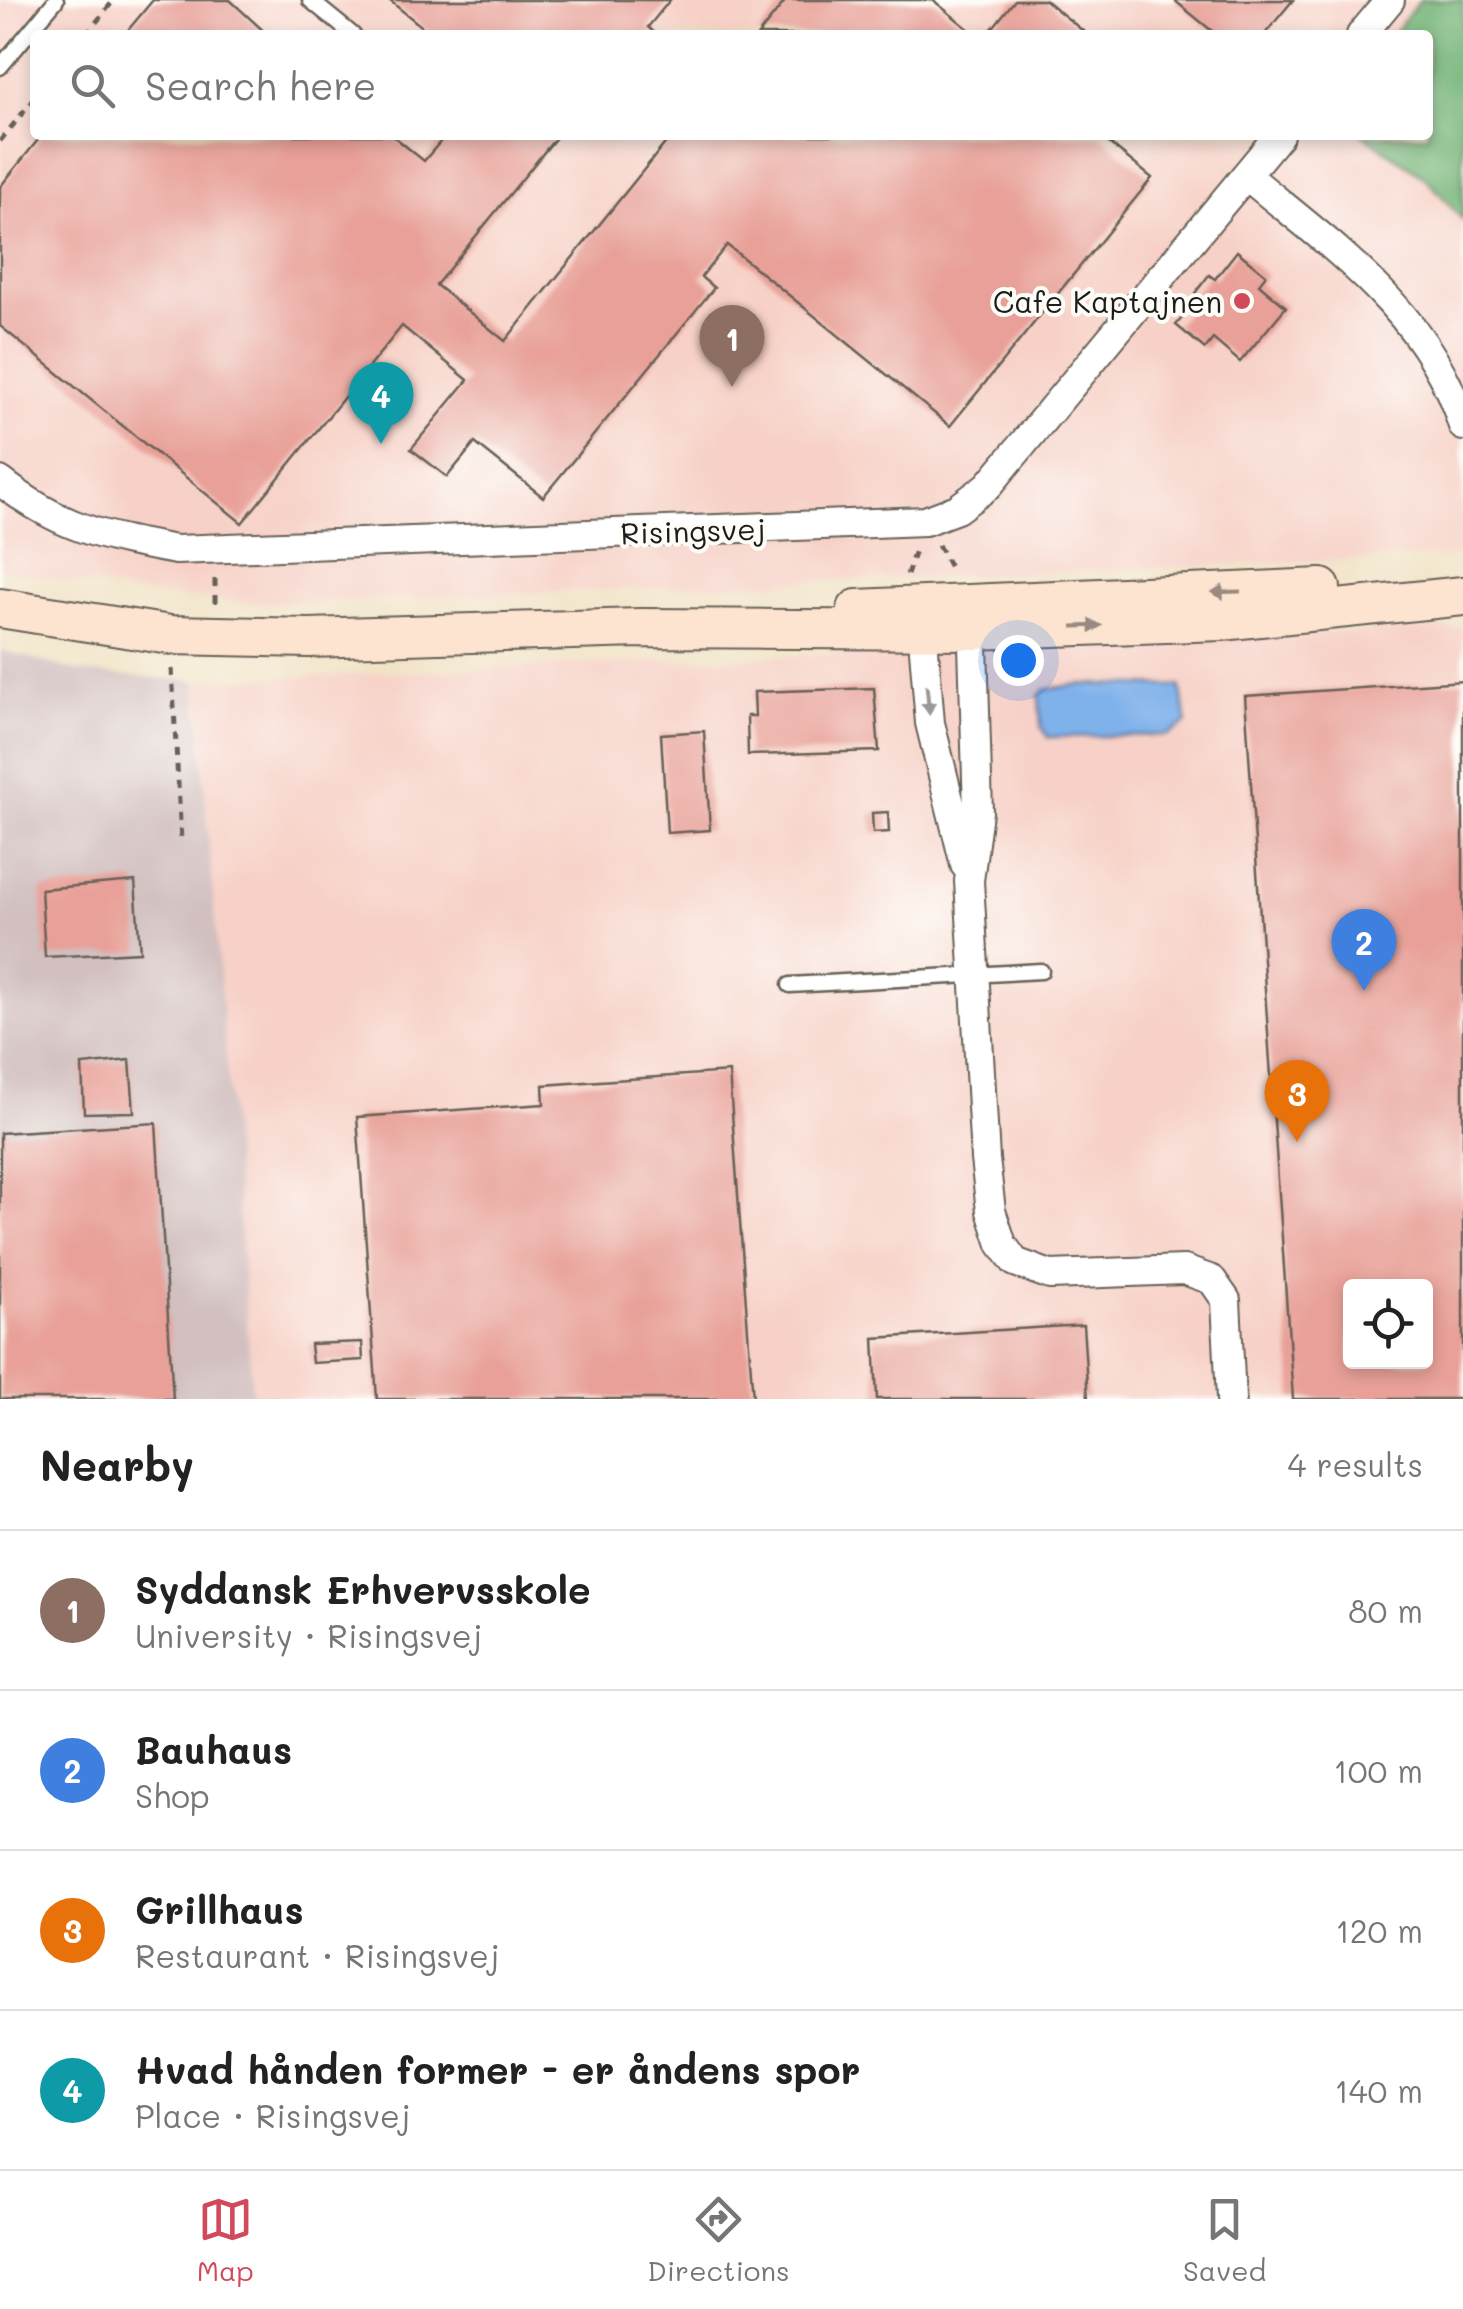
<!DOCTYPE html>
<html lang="en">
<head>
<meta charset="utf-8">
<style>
  :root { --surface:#fff; --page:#f6f6f6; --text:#222; --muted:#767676; --line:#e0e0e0; --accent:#d1495b }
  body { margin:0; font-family:Mali,sans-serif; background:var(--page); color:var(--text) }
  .controls { position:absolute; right:30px; bottom:30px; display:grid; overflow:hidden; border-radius:10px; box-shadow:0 5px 15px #0003 }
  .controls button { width:90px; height:90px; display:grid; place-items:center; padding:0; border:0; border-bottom:2px solid var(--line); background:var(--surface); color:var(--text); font:50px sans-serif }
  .you { position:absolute; left:1018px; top:660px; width:35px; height:35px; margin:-25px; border:8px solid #fff; border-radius:50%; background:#1a73e8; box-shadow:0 0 0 15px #1a73e833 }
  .badge { display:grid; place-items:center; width:65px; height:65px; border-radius:50%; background:var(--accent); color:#fff; font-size:32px; font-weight:700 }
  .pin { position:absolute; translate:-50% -82px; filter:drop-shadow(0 2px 5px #0008) }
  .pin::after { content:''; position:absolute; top:52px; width:35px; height:30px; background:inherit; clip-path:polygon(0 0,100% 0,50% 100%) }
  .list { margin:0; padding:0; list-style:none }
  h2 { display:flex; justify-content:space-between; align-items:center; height:130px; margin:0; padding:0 40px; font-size:42px }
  h2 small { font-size:32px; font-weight:400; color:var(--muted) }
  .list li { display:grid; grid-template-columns:65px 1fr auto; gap:30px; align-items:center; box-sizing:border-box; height:160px; padding:0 40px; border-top:2px solid var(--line) }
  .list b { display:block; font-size:38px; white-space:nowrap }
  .list p { margin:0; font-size:32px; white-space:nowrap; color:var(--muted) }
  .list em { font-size:32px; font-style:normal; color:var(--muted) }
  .icon { flex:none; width:55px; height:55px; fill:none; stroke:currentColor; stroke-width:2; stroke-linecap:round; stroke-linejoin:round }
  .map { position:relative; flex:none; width:1463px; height:1399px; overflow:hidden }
  .search { position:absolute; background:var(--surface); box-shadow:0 5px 15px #0003; left:30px; right:30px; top:30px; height:110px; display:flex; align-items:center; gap:25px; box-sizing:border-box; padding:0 35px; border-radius:10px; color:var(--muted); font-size:38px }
  .sheet { height:770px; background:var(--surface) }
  nav { display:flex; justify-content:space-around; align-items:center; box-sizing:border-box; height:140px; border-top:2px solid var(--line); background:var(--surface); font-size:28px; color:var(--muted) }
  nav a { display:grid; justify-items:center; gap:5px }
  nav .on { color:var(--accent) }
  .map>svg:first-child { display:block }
</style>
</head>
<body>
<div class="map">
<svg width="1463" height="1399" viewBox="0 0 1463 1399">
  <rect width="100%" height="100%" fill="#fdfcf7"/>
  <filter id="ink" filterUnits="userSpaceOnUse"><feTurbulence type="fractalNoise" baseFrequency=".01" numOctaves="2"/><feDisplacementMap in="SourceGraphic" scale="20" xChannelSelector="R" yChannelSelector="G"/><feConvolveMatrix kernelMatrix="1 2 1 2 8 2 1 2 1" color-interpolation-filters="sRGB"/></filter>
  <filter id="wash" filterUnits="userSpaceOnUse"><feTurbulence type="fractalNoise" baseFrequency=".0048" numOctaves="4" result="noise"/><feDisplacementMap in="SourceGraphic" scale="40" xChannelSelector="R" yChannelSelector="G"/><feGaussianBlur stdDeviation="2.25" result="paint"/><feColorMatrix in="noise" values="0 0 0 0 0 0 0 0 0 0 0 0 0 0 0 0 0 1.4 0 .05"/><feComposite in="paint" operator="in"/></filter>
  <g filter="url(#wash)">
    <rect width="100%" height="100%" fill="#f1e2c4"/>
    <path fill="#f7d1c7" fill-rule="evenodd" d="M0 0H1420L1392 35H35V135H1363L1426 178 1463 220V555L259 604 133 592 0 569Z
      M1463 627V1399H253L196 681ZM1350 1286H1426V1362H1350Z"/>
    <path fill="#d2bfc0" d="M0 650 80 672 196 681 253 1399H0Z"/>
    <path fill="#72b376" stroke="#476849" stroke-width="2.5" d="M1420 0H1463V220L1426 178 1363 135H1428V35H1392Z"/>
    <path fill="#7fb1eb" stroke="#4e6684" stroke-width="2.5" d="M1079 684 1180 686 1187 723 1168 735 1048 737 1041 728 1039 696 1044 690Z"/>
    <g id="blocks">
      <path fill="#e8a098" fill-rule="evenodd" d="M153 0H230L268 35H124Z
        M389 0H670L648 27 657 35H432Z
        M786 0H933L976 35H758Z
        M1015 0H1045L1088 35H987Z
        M1174 0H1293L1264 35H1217Z
        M42 135H392L424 161 446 135H558L436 285 505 341 672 135H1099L1152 178 950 426 727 245 701 277 714 288 543 497 475 443 447 477 411 449 468 380 402 326 242 523 0 326V187Z
        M1237 251 1266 275 1259 284 1286 307 1240 362 1213 339 1205 349 1176 325 1200 297 1195 293 1209 275 1215 279Z
        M1463 681V1399H1293L1245 696ZM1350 1286H1426V1362H1350Z
        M874 688 879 751 748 755 747 716H755L754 692Z
        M704 731 710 830 667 833 661 734Z
        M888 812 889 832 873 833 872 813Z
        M135 881 140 952 45 957 41 889Z
        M130 1060 134 1112 84 1113 82 1065Z
        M729 1072 753 1399H377L357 1117 544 1104 543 1085Z
        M156 1123 173 1399H0V1133Z
        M1083 1325 1088 1399H877L874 1338Z
        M362 1342 363 1360 312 1363 310 1344Z"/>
    </g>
  </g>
  <g filter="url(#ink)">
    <use href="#blocks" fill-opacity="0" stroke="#676157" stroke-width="2.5"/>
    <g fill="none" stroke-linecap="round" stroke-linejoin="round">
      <g stroke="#676157" stroke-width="19">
        <path id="lane" d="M310 0 353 35
          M0 67 56 0
          M790 985 1041 971"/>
      </g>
      <g stroke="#676157" stroke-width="32">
        <path id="street" d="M1361 35 1390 0
          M1246 175C1333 248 1429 312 1463 426
          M0 481C62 529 101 536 176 550L925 521 957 509 988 486 1279 135
          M972 611 978 812 969 881 985 1159 991 1211 1002 1244 1015 1262 1050 1275 1184 1270 1212 1280 1226 1300 1231 1399
          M921 613 930 723 965 865"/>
      </g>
      <g stroke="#676157" stroke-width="42">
        <path id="secondary" d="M0 608 170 635 309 638 640 628 973 630 1222 621 1463 596
          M857 609 1321 588"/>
      </g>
      <path stroke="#676157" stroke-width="5" stroke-dasharray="8 8" stroke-linecap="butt" d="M86 35 114 0
        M0 141 35 98
        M938 545 952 571
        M907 575 916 547
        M215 603V579
        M172 669 181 841"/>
      <use href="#lane" stroke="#fff" stroke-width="14"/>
      <use href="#street" stroke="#fff" stroke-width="28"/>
      <use href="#secondary" stroke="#fde4d1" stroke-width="38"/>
    </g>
    <defs><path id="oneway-solid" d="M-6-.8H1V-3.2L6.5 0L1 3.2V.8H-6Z" transform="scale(2.5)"/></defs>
    <g fill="#988a80">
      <use href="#oneway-solid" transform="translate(1226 592) rotate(178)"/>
      <use href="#oneway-solid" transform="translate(1087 626) rotate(-2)"/>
    </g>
    <use fill="#999" href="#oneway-solid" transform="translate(928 700) rotate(85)"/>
  </g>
  <circle fill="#d1495b" stroke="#fdfcf7" stroke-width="4" cx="1242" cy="301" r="10"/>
  <g text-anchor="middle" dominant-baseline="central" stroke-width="8" stroke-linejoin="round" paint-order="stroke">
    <g font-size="30" fill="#1c1c1c" stroke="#fdfcf7" text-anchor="end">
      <text x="1222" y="301">Cafe Kaptajnen</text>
    </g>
    <g font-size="30" fill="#1c1c1c" stroke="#fdfcf7">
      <text transform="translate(693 530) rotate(-2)">Risingsvej</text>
    </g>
  </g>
</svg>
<div class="controls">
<button><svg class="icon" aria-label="locate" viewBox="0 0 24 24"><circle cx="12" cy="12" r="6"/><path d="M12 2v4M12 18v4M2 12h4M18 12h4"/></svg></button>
</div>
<div class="you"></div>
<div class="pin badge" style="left:732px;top:387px;background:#8d6e63">1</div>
<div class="pin badge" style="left:1364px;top:991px;background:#3f7fe0">2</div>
<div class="pin badge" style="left:1297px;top:1142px;background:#e8710a">3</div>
<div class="pin badge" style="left:381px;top:444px;background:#0f9aa8">4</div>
<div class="search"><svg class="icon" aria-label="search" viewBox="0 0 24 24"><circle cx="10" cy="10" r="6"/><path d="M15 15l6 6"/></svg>Search here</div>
</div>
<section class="sheet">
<h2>Nearby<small>4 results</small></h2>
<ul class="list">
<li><span class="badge" style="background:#8d6e63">1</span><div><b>Syddansk Erhvervsskole</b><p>University · Risingsvej</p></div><em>80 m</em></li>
<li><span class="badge" style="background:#3f7fe0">2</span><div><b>Bauhaus</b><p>Shop</p></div><em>100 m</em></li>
<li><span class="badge" style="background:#e8710a">3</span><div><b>Grillhaus</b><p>Restaurant · Risingsvej</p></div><em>120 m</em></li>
<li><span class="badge" style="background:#0f9aa8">4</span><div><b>Hvad hånden former - er åndens spor</b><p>Place · Risingsvej</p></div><em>140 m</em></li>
</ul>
</section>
<nav>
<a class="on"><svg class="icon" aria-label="map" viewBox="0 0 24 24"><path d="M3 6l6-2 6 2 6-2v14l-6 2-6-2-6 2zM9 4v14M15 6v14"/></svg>Map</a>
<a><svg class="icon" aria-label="directions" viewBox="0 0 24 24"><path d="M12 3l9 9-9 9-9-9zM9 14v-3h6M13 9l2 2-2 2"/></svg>Directions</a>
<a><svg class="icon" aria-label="saved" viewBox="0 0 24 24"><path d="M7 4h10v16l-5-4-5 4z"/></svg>Saved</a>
</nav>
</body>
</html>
